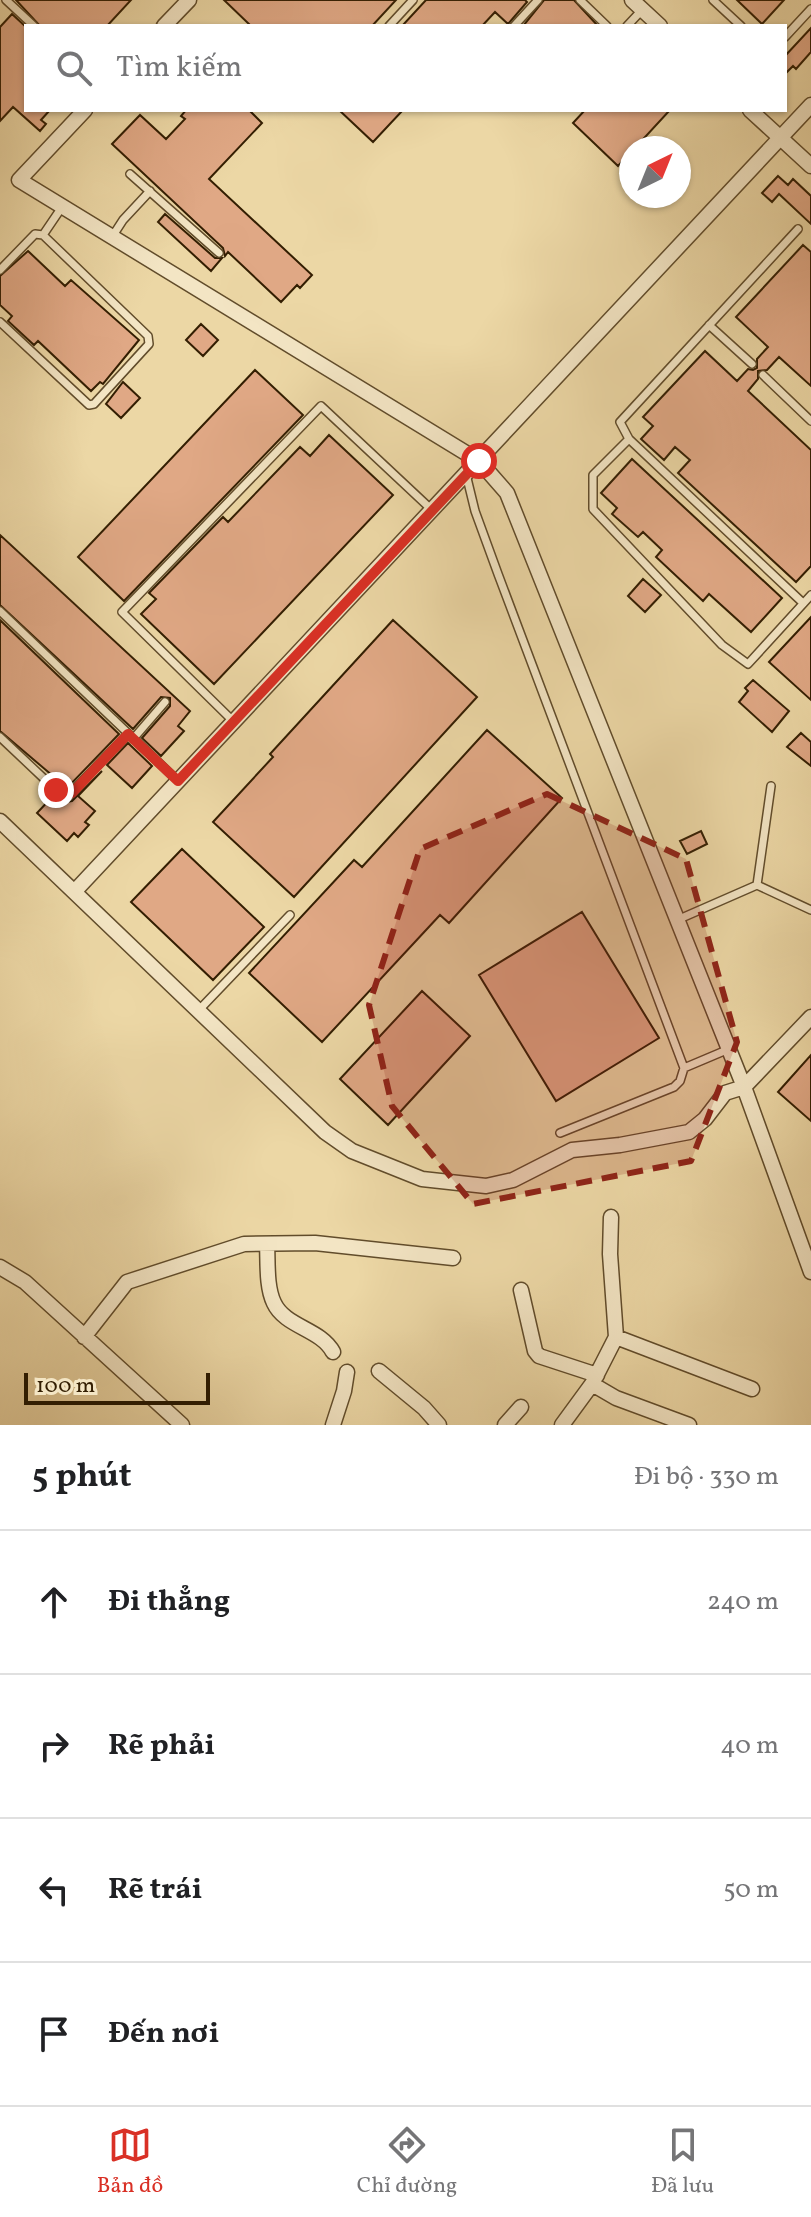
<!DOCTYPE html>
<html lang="vi">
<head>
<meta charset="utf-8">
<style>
  :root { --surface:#fff; --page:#f6f6f6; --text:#202124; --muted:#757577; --line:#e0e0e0; --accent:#d93025 }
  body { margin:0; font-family:Vollkorn,serif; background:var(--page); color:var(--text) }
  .compass { position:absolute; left:619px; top:136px; width:72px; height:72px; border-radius:50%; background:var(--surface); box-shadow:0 2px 6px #0004; rotate:43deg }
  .scale { position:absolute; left:24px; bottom:20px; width:186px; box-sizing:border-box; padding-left:8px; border:4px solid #331e02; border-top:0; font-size:22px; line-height:28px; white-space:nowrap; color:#331e02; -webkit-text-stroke:6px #f3e5c4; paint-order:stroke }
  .stop { position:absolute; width:24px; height:24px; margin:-18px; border:6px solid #d93025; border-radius:50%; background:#fff }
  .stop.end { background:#d93025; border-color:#fff; box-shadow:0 2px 8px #0008 }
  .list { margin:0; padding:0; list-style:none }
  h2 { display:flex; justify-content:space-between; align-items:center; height:104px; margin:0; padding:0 32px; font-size:34px }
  h2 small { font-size:26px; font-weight:400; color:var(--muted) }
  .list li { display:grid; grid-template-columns:52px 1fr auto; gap:24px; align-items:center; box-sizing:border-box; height:144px; padding:0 32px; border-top:2px solid var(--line) }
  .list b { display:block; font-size:30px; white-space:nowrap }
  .list em { font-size:26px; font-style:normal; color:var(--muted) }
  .icon { flex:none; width:44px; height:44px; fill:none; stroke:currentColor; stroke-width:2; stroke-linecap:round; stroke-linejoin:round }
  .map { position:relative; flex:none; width:811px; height:1425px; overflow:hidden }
  .search { position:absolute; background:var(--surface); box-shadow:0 2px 6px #0004; left:24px; right:24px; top:24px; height:88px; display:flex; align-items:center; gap:20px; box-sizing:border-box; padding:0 28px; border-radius:0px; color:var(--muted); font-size:30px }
  .sheet { height:680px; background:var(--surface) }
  nav { display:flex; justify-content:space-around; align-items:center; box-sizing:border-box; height:112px; border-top:2px solid var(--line); background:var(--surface); font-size:22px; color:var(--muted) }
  nav a { display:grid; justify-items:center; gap:4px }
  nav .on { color:var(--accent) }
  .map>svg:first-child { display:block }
</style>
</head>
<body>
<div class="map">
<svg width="811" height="1425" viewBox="0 0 811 1425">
  <rect width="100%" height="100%" fill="#ecd7a5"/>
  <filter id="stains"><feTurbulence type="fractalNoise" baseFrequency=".0025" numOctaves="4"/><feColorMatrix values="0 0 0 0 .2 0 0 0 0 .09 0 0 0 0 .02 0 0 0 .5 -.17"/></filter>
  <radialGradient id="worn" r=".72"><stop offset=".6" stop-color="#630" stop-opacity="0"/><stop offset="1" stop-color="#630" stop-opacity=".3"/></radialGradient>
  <path fill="#e0a885" stroke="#331e02" stroke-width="2" d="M16 0H131L107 26H40Z
    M224 0H396L372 26H251Z
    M426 0H525L527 2 508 24 495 12 482 26H402Z
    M544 0H574L598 26H523Z
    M737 0H784L762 24Z
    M12 14 26 27V110H50L41 120 46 124 40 131 13 107 0 121V27Z
    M811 28V52L796 69 793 66 785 74V56Z
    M186 110H249L262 123 209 179 312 275 300 288 297 285 281 302 228 252 225 256 223 248 112 144 140 115 166 139 185 119 181 116Z
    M339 110H403L373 142Z
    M585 110H670L635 148H631V152L618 166 573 123Z
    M778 176 788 185 793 179 811 196V224L779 194 772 202 762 193Z
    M165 214 215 258H222L211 271 158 222Z
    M803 245 811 252V386L779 357 767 370 758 371V379L748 391 811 450V566L796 582 678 473 690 460 675 447 664 460 641 439 653 426 643 417 705 351 737 381 748 369 753 370 757 368V359L768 347 736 317Z
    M28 251 65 286 71 280 139 340 103 384 100 382 91 391 38 341 34 345 8 321 12 316 0 305V276Z
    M201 324 218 340 203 356 186 340Z
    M255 370 303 415 124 601 78 557Z
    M123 382 140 398 121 418 106 404Z
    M329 435 393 495 214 684 141 614 156 599 149 593 223 517 228 522 300 447 310 456Z
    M632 459 782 598 751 632 709 594 703 601 656 557 662 550 643 532 638 537 612 514 617 508 601 493Z
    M0 535 190 711 178 726 184 731 161 756 142 738 170 706V698L161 697 133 729 0 605Z
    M643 579 661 595 645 612 628 596Z
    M811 617V700L769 662Z
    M0 620 119 734 67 788 0 731Z
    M393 620 477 697 294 897 213 822 273 757 270 754Z
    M753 680 789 711 772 732 739 702 748 691 745 688Z
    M487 730 562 798 449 923 440 915 322 1042 249 973 354 860 362 867Z
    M801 733 811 742V766L787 747Z
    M128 743 152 766 132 788 107 765Z
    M102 771 78 796 95 811 85 822 89 825 78 837 74 833 67 841 37 813 53 796 66 802 72 801Z
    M701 831 707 844 687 854 680 841Z
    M182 849 264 927 213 980 131 902Z
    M582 912 659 1038 556 1101 479 975Z
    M422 991 470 1036 388 1125 340 1079Z
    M811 1055V1121L778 1092Z"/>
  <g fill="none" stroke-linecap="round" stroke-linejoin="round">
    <g stroke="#614c2b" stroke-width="10">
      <path id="lane" d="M6 0 34 26
        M580 0 607 26
        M713 0 741 26
        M389 26 413 0
        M514 26 538 0
        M627 26 642 10
        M785 37 811 9
        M130 174 219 253
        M798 229 620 422 629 439 593 475V509L722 645 748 664 811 595
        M43 235 62 207
        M112 237 123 220 150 191
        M0 270 35 234 43 235 148 336 149 344 94 404 89 405 0 322
        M709 325 752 364
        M763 375 811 421
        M629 439 803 603
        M466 474 475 511 498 574 684 1068
        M0 611 178 781
        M234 722 122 612 321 406 432 510
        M0 737 56 790 68 796 128 734
        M133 739 165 702
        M757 885 811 910
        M677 920 757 885 771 786
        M198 1011 290 915
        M560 1133 674 1087 680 1081 684 1068 729 1049"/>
    </g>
    <g stroke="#614c2b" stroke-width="17">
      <path id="street" d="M632 0 660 26
        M164 26 189 0
        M85 110 19 180 479 461 507 493 744 1087 811 1272
        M750 110 811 166
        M0 821 325 1132 352 1151 422 1179 486 1186 513 1180 572 1150 620 1145 689 1132 705 1119 725 1093 744 1087 811 1017
        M75 891 811 105
        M267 1244C268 1261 266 1287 274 1303 285 1327 321 1329 333 1352
        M0 1267 25 1282 182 1425
        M521 1290 535 1351 539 1356 597 1375
        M84 1337 127 1282 244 1244 315 1243 453 1258
        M616 1337 752 1389
        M379 1371 424 1408 439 1425
        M592 1384 616 1398 689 1425
        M333 1425 344 1391 347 1372
        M505 1425 521 1407
        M562 1425 592 1384 616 1337 610 1254 611 1217"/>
    </g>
    <use href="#lane" stroke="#f3e5c4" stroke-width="7"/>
    <use href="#street" stroke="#f3e5c4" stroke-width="14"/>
  </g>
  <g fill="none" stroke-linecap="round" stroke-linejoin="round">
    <path stroke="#d93025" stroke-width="10" d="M56 790 63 795 72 793 128 734 178 781 479 461"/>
  </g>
  <path fill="#8f2418" fill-opacity="0.2" stroke="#8f2418" stroke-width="6" stroke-dasharray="16 10" stroke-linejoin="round" d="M547 794 686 859 737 1042 691 1161 473 1204 392 1106 369 1005 420 849Z"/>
  <rect width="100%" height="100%" filter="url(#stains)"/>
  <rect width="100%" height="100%" fill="url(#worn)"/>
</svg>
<svg class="compass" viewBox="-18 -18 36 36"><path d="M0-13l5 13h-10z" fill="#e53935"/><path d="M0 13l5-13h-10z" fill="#757577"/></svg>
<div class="scale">100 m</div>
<div class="stop" style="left:479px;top:461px"></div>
<div class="stop end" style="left:56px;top:790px"></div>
<div class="search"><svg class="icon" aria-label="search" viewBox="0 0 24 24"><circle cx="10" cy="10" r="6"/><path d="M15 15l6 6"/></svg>Tìm kiếm</div>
</div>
<section class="sheet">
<h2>5 phút<small>Đi bộ · 330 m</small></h2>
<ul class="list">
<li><svg class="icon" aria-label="ahead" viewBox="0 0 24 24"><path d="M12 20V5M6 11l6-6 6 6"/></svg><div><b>Đi thẳng</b></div><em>240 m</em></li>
<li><svg class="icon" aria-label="right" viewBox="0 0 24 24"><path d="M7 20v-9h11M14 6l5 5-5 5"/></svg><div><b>Rẽ phải</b></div><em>40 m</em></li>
<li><svg class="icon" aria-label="left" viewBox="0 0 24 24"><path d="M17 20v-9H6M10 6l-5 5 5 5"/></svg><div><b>Rẽ trái</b></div><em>50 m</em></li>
<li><svg class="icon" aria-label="arrive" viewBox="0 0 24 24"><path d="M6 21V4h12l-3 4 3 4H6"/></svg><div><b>Đến nơi</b></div></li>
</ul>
</section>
<nav>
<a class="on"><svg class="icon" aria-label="map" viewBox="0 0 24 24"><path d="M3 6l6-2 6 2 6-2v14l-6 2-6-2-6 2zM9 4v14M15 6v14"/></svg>Bản đồ</a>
<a><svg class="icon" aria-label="directions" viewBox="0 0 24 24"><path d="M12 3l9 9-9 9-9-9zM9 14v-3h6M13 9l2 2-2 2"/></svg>Chỉ đường</a>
<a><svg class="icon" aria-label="saved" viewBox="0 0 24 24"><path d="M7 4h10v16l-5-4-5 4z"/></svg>Đã lưu</a>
</nav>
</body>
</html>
